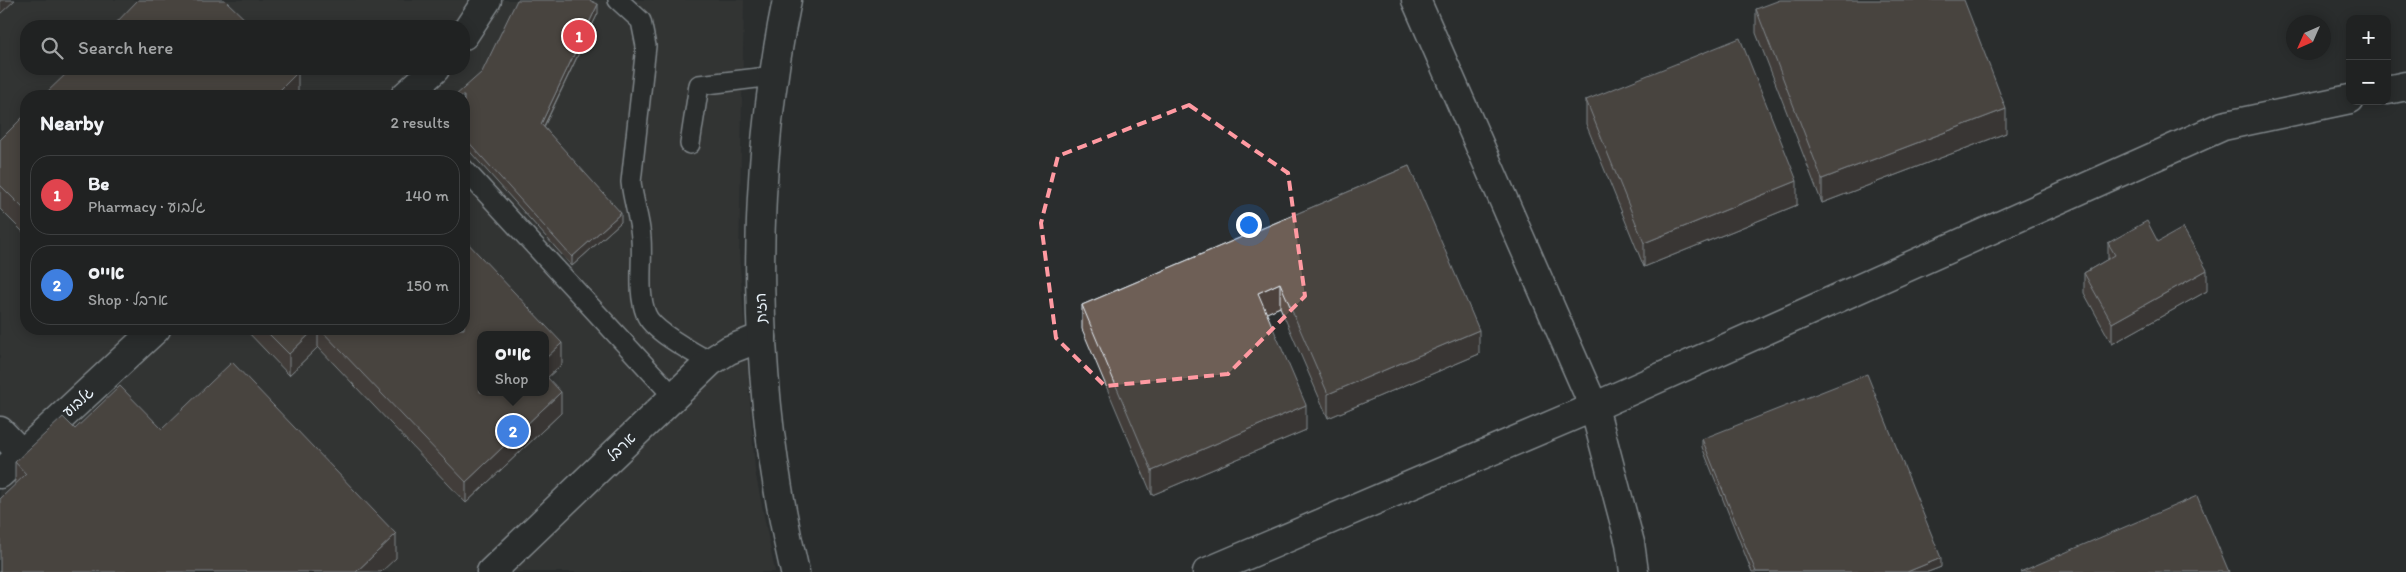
<!DOCTYPE html>
<html lang="en">
<head>
<meta charset="utf-8">
<style>
  :root { --surface:#202222; --page:#282a2a; --text:#f1f3f6; --muted:#a2a4a5; --line:#3d3f40; --accent:#bca0f2 }
  body { margin:0; font-family:Itim,"Playpen Sans Hebrew",sans-serif; background:var(--page); color:var(--text) }
  .controls { position:absolute; right:15px; top:15px; display:grid; overflow:hidden; border-radius:10px; box-shadow:0 2px 12px #0003 }
  .controls button { width:45px; height:45px; display:grid; place-items:center; padding:0; border:0; border-bottom:1px solid var(--line); background:var(--surface); color:var(--text); font:25px sans-serif }
  .compass { position:absolute; left:2286px; top:15px; width:45px; height:45px; border-radius:50%; background:var(--surface); box-shadow:0 2px 12px #0003; rotate:225deg }
  .you { position:absolute; left:1248px; top:224px; width:18px; height:18px; margin:-12px; border:4px solid #fff; border-radius:50%; background:#1a73e8; box-shadow:0 0 0 8px #1a73e833 }
  .badge { display:grid; place-items:center; width:32px; height:32px; border-radius:50%; background:var(--accent); color:#fff; font-size:16px; font-weight:700 }
  .pin { position:absolute; translate:-50% -50%; border:2px solid #fff; box-shadow:0 1px 5px #0006 }
  .popup { position:absolute; left:477px; top:331px; width:72px; height:65px; box-sizing:border-box; display:grid; place-content:center; border-radius:10px; background:var(--surface); filter:drop-shadow(0 1px 4px #0005); font-size:16px; white-space:nowrap; color:var(--muted) }
  .popup b { font-size:19px; color:var(--text) }
  .popup::after { content:''; position:absolute; left:50%; top:100%; margin-left:-10px; border:10px solid transparent; border-top-color:var(--surface) }
  .list { margin:0; padding:0; list-style:none }
  h2 { display:flex; justify-content:space-between; align-items:center; height:65px; margin:0; padding:0 20px; font-size:21px }
  h2 small { font-size:16px; font-weight:400; color:var(--muted) }
  .list li { display:grid; grid-template-columns:32px 1fr auto; gap:15px; align-items:center; box-sizing:border-box; height:80px; margin:0 10px 10px; padding:0 10px; border:1px solid var(--line); border-radius:20px }
  .list b { display:block; font-size:19px; white-space:nowrap }
  .list p { margin:0; font-size:16px; white-space:nowrap; color:var(--muted) }
  .list em { font-size:16px; font-style:normal; color:var(--muted) }
  .icon { flex:none; width:28px; height:28px; fill:none; stroke:currentColor; stroke-width:2; stroke-linecap:round; stroke-linejoin:round }
  .map { position:relative; flex:none; width:2406px; height:572px; overflow:hidden }
  .search { position:absolute; background:var(--surface); box-shadow:0 2px 12px #0003; left:20px; top:20px; width:450px; height:55px; display:flex; align-items:center; gap:12px; box-sizing:border-box; padding:0 18px; border-radius:20px; color:var(--muted); font-size:19px }
  .panel { position:absolute; background:var(--surface); box-shadow:0 2px 12px #0003; left:20px; top:90px; width:450px; height:245px; border-radius:20px }
  .map>svg:first-child { display:block }
</style>
</head>
<body>
<div class="map">
<svg width="2406" height="572" viewBox="0 0 2406 572">
  <rect width="100%" height="100%" fill="#2a2d2e"/>
  <filter id="ink" filterUnits="userSpaceOnUse"><feTurbulence type="fractalNoise" baseFrequency=".02" numOctaves="2"/><feDisplacementMap in="SourceGraphic" scale="10" xChannelSelector="R" yChannelSelector="G"/><feConvolveMatrix kernelMatrix="1 2 1 2 8 2 1 2 1" color-interpolation-filters="sRGB"/></filter>
  <g filter="url(#ink)">
    <path fill="#3e3c3a" fill-rule="evenodd" d="M0 0H744L739 254 755 471 775 572H0ZM26 26H464V69H26ZM26 96H464V329H26ZM480 335H546V392H480Z"/>
    <g fill="none" stroke-linecap="round" stroke-linejoin="round">
      <g stroke="#e8f1f8" stroke-width="22">
        <path id="service" d="M618 0 641 21 646 46 631 182C633 201 640 220 641 238 643 263 637 291 646 314 652 331 694 353 710 362
          M690 144 699 85 774 76
          M464 169 674 397"/>
      </g>
      <g stroke="#e8f1f8" stroke-width="31">
        <path id="minor" d="M1416 0 1594 407 1630 543 1634 572
          M464 35 487 0
          M2387 90 2406 86
          M405 96 435 69
          M0 431 22 454
          M0 474 156 329
          M491 572 710 362 729 350 762 337
          M1207 572 1594 407 2223 126 2350 99"/>
      </g>
      <g stroke="#e8f1f8" stroke-width="31">
        <path id="tertiary" d="M787 0C749 185 751 388 795 572"/>
      </g>
      <use href="#service" stroke="#2a2d2e" stroke-width="19"/>
      <use href="#minor" stroke="#2a2d2e" stroke-width="28"/>
      <use href="#tertiary" stroke="#2a2d2e" stroke-width="28"/>
    </g>
    <path fill="#5f514a" stroke="#e8f1f8" d="M1756 9 2006 133 1822 203 1756 33Z
      M598 13 544 127 621 222 572 266 464 145V96L482 72Z
      M1586 100 1797 205 1644 267 1586 124Z
      M26 114V235L0 209V140Z
      M1409 166 1479 354 1328 418 1280 307 1266 313 1306 430 1152 495 1082 329V305Z
      M2158 242 2207 291 2112 344 2084 293V273L2108 259V243Z
      M245 329H464L562 364 547 378 561 413 466 503 318 347 289 375Z
      M75 429H162L396 558 15 485V462Z
      M1702 439 1941 567 1928 572H1752L1702 447Z"/>
    <path fill="#4d423c" stroke="#e8f1f8" d="M0 0H15L0 14Z
      M598 4V13L541 132V124Z
      M298 72V96H274Z
      M2006 109V133L1822 203V179Z
      M1797 181V205L1644 267V243Z
      M621 213V222L572 266V257Z
      M2207 270V291L2112 344V323Z
      M1280 283V307L1258 317V293Z
      M315 329H318V347L289 375V354Z
      M1479 330V354L1328 418V394Z
      M562 343V364L546 379V358Z
      M561 392V413L466 503V482Z
      M1306 405V430L1152 495V471Z
      M396 534V558L381 572H356Z
      M1941 558V567L1928 572H1907Z"/>
    <path fill="#6e5e56" stroke="#e8f1f8" d="M138 0H225L252 26H113Z
      M517 0H589L598 4 541 124 621 213 572 257 464 137V96H455L482 72Z
      M1780 0H1964L2006 109 1822 179 1756 9Z
      M1740 38 1797 181 1644 243 1586 100Z
      M71 69H295L298 72 274 96H43Z
      M26 114V211L0 185V140Z
      M1409 166 1479 330 1328 394 1280 283 1258 293 1306 405 1152 471 1082 305Z
      M2147 221 2158 242 2183 228 2207 270 2112 323 2084 273 2115 255 2108 243Z
      M464 239 562 343 546 358V335H480V392H546V376L561 392 466 482 320 329H464Z
      M264 329H315L289 354Z
      M232 362 396 534 356 572H0V499L26 474 15 462 63 417 75 429 120 386 162 429Z
      M1867 374 1941 558 1907 572H1756L1702 439Z
      M2197 496 2229 572H2020Z"/>
  </g>
  <path d="M0 0H2406V572H0ZM1189 105 1288 173 1305 296 1228 374 1105 386 1056 338 1041 223 1058 156Z" fill="#2a2d2e" fill-opacity=".55" fill-rule="evenodd"/>
  <path fill="none" stroke="#ff9aa2" stroke-width="4" stroke-dasharray="10 6" stroke-linejoin="round" d="M1189 105 1288 173 1305 296 1228 374 1105 386 1056 338 1041 223 1058 156Z"/>
  <g text-anchor="middle" dominant-baseline="central" stroke-width="4.5" stroke-linejoin="round" paint-order="stroke">
    <g font-size="15" fill="#e8f1f8" stroke="#2a2d2e">
      <text transform="translate(761 308) rotate(-92)">הזית</text>
      <text transform="translate(78 402) rotate(-43)">גלבוע</text>
      <text transform="translate(621 447) rotate(-44)">ארבל</text>
    </g>
  </g>
</svg>
<div class="controls">
<button>+</button>
<button>−</button>
</div>
<svg class="compass" viewBox="-18 -18 36 36"><path d="M0-13l5 13h-10z" fill="#e53935"/><path d="M0 13l5-13h-10z" fill="#a2a4a5"/></svg>
<div class="you"></div>
<div class="pin badge" style="left:579px;top:36px;background:#e0444e">1</div>
<div class="pin badge" style="left:513px;top:431px;background:#3f7fe0">2</div>
<div class="popup"><b>אייס</b>Shop</div>
<div class="search"><svg class="icon" aria-label="search" viewBox="0 0 24 24"><circle cx="10" cy="10" r="6"/><path d="M15 15l6 6"/></svg>Search here</div>
<section class="panel">
<h2>Nearby<small>2 results</small></h2>
<ul class="list">
<li><span class="badge" style="background:#e0444e">1</span><div><b>Be</b><p>Pharmacy · גלבוע</p></div><em>140 m</em></li>
<li><span class="badge" style="background:#3f7fe0">2</span><div><b>אייס</b><p>Shop · ארבל</p></div><em>150 m</em></li>
</ul>
</section>
</div>
</body>
</html>
